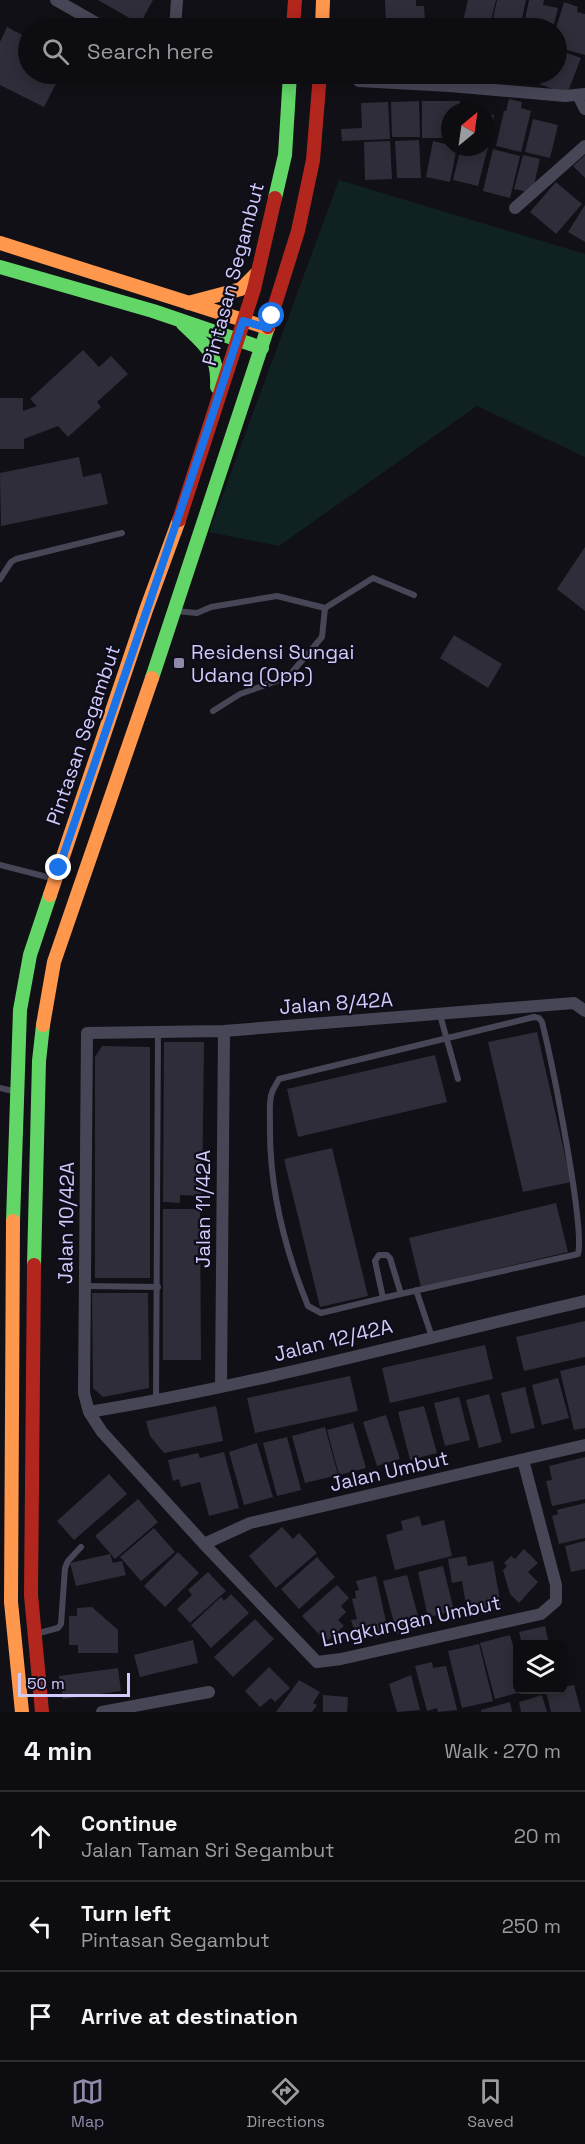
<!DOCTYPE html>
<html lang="en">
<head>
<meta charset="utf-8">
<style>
  :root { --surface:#0d0c10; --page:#161519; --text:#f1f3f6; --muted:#9a9b9f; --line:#2d2c30; --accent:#8d8aaa }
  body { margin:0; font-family:"Space Grotesk",sans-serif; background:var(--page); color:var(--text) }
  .controls { position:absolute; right:18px; bottom:18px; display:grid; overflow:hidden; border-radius:9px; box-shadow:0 3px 15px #0003 }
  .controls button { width:54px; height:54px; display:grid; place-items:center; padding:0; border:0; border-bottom:2px solid var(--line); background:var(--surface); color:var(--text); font:30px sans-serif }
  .compass { position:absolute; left:441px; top:102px; width:54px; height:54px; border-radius:50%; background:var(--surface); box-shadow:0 3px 15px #0003; rotate:29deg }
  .scale { position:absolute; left:18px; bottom:15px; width:112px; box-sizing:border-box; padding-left:6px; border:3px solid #d0cbfa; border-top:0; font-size:16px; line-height:21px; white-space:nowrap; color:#d0cbfa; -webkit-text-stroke:4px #0f0c1a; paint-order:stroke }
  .stop { position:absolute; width:18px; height:18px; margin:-14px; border:4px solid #1a73e8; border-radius:50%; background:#fff }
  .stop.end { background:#1a73e8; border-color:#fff; box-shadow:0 2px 6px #0008 }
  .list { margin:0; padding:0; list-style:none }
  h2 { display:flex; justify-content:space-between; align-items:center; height:78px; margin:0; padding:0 24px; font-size:26px }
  h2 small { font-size:20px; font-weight:400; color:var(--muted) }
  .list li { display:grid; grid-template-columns:39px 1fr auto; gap:18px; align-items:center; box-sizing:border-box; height:90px; padding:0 24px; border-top:2px solid var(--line) }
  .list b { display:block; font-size:22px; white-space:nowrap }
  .list p { margin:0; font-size:20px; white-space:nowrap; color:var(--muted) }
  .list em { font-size:20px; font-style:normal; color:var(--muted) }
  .icon { flex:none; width:33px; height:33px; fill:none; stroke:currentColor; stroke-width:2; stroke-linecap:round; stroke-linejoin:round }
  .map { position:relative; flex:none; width:585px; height:1712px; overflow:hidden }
  .search { position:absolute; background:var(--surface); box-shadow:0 3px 15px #0003; left:18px; right:18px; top:18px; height:66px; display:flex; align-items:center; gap:15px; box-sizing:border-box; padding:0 21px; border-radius:33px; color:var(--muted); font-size:22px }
  .sheet { height:348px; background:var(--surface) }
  nav { display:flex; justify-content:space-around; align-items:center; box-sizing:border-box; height:84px; border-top:2px solid var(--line); background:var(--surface); font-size:16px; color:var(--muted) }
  nav a { display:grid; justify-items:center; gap:3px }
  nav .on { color:var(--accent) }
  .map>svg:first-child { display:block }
</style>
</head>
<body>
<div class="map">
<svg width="585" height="1712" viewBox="0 0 585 1712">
  <rect width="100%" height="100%" fill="#111016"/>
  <path fill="#102121" d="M339 180 585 254V457L477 406 279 546 209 532Z"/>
  <path fill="#2f2d39" d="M98 0H153L140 24Z
    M385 0H416V6H424L425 22 386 24Z
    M468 0H496L489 28H474L462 25Z
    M497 0H526L520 28H491Z
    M529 0H544L543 5 558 8 553 28H523Z
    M564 2 578 7 577 12 585 14V55L556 47V28Z
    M7 27 28 38V74H61L44 107 0 85V42Z
    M556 49 581 58 567 94 539 84 542 74H556Z
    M509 99 522 102 521 108 531 111 521 152 496 146 504 111H506Z
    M419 101 420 137H392L391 102Z
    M422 101H460V111H450V138H422Z
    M388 102 390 139 342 141 341 129 362 128 361 103Z
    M486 114 494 115 491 139H486Z
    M533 119 558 125 550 158 525 152Z
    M419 140 421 178H397L395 141Z
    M390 141 392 179 365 180 364 142Z
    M433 141 457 147 450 182 426 177Z
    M461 147H488L478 186 453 180Z
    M493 149 520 156 510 198 483 191Z
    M523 155 540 159 532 193 514 189Z
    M585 155V178L573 166Z
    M556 182 582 204 556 234 530 212Z
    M585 205V242L568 232Z
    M83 350 99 367 111 356 128 374 97 402 101 407 68 437 58 426 24 439V449H0V398H23V411L37 406 30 399Z
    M79 457 83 477 101 473 108 504 1 526 0 473Z
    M585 547V611L557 589Z
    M454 635 502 664 488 688 440 658Z
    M537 1032 571 1182 523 1192 488 1042Z
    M164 1042H204L202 1196 180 1195V1203L163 1202Z
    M102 1046 150 1047V1278H95V1057Z
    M435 1055 447 1102 298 1137 287 1089Z
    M332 1148 368 1296 320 1307 284 1159Z
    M556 1203 568 1252 421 1287 409 1238Z
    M163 1209H200L201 1360H163Z
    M92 1293H148L149 1388 103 1397 93 1388Z
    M585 1321V1357L524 1371 516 1337Z
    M485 1345 493 1379 390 1403 382 1368Z
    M585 1365V1428L574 1430 560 1371Z
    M350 1376 358 1411 255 1433 247 1398Z
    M558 1378 569 1418 542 1425 532 1385Z
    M525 1387 535 1428 511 1434 501 1393Z
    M489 1394 502 1442 479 1448 466 1400Z
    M459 1397 470 1440 445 1446 434 1403Z
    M216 1406 223 1441 164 1453 150 1436 146 1421Z
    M424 1406 437 1453 410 1460 398 1412Z
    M386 1415 400 1459 377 1466 363 1422Z
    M353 1423 366 1468 339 1475 327 1430Z
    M325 1427 338 1475 305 1483 292 1436Z
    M287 1437 301 1490 277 1496 263 1443Z
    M257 1443 273 1497 244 1505 229 1452Z
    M224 1452 239 1508 209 1516 200 1482 181 1487 179 1479 173 1481 168 1460 198 1453 200 1458Z
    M585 1457V1499L552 1506 546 1481 552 1480 549 1466Z
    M109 1474 127 1494 74 1540 57 1521Z
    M138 1499 158 1522 115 1559 95 1536Z
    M585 1503V1538L559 1544 552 1516 558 1514 557 1510Z
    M419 1516 422 1526 444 1520 452 1556 395 1570 386 1535 403 1530 401 1521Z
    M282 1527 293 1539 299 1533 317 1553 276 1588 249 1556Z
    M154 1528 175 1552 141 1581 120 1557Z
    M585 1541V1569L571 1572 565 1546Z
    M524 1549 538 1563 528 1572 538 1582 519 1603 510 1594 503 1570 507 1566 504 1563 511 1556 515 1559Z
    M178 1552 199 1573 165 1607 144 1586Z
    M110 1554 113 1563 122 1561 126 1575 76 1586 70 1563Z
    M466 1556 468 1566 493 1561 501 1606 467 1612 462 1581 452 1583 448 1559Z
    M317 1557 335 1577 299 1609 281 1589Z
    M443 1566 454 1611 428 1617 418 1572Z
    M208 1572 226 1591 190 1623 177 1609 192 1595 188 1590Z
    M407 1575 418 1616 408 1618 412 1631 397 1634 383 1581Z
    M376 1576 389 1635 374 1638 372 1629 355 1633 351 1620 357 1619 352 1599 356 1598 355 1591 359 1590 356 1581Z
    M337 1585 349 1598 341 1606 346 1612 338 1620 344 1626 326 1642 302 1616Z
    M231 1594 249 1613 211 1648 191 1625 221 1597 224 1601Z
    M92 1607 118 1630V1653H78V1645H69V1616H77V1608Z
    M255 1619 274 1639 233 1677 214 1657Z
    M545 1626 549 1644H522L519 1632Z
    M510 1635 518 1664V1690H524L525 1691 495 1699 480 1643Z
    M193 1640 198 1663 140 1677 134 1655Z
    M479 1644 493 1701 462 1708 448 1651Z
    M432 1662 433 1668 446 1666 457 1710 438 1712 437 1708 427 1711 415 1666Z
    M269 1667 290 1688 275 1702 271 1698 260 1707 245 1691Z
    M118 1668 121 1691 63 1699 59 1676Z
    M411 1675 420 1710 397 1712 389 1684Z
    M299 1680 320 1692 313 1703 317 1705 312 1712H276Z
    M574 1685 581 1712H551L546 1691 562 1690V1687Z
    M323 1695 348 1697 347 1712H323Z
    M542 1695 547 1712H521L519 1702Z
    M510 1702 512 1712H481V1710Z"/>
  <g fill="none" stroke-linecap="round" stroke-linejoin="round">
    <path stroke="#464657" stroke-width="6" d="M0 579 11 562 16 559 122 533
      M176 611 197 613 211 607 277 596 325 608 373 578 414 595
      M213 711 240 694 288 677 322 637 325 608
      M0 865 55 879
      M440 1015 458 1079
      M534 1017 539 1018 542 1022C552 1062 585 1226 578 1254L383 1298 321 1313 308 1306C285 1250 269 1186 270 1124 270 1115 269 1105 271 1096 272 1090 276 1085 279 1079Z
      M0 1088 13 1091
      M85 1286 158 1287
      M416 1290 432 1337
      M383 1298 375 1261 379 1255H387L390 1258 401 1294
      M156 1400 158 1032
      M35 1634 58 1628 61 1624 65 1568 68 1561 81 1547"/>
    <path stroke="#464657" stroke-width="12" d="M56 0 105 28
      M175 28 177 0
      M359 81 450 86 565 96 585 94
      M578 95 585 109
      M515 208 585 146
      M221 1387 224 1031
      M89 1412C256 1385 420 1339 585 1301
      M523 1460 556 1585V1601L541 1614 341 1659 317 1662 204 1544 102 1432 89 1412 84 1393 87 1033 224 1031 574 1003 585 1011
      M204 1544 250 1523 585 1445
      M102 1712 209 1692"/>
    <path stroke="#63d668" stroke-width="14" d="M275 198 285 155 290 74
      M0 267 153 311 262 348
      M183 324C205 345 219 354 217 387
      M152 678 268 327
      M13 1221 20 1010 30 955 50 895
      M34 1265 39 1061 43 1025"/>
    <path stroke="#ff974d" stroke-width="14" d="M322 28 323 0
      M0 243 268 328
      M188 303 241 289 256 274
      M50 895 146 610 179 520
      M43 1025 54 962 152 678
      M13 1221 11 1602 22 1712"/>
    <path stroke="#b3261e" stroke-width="14" d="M293 28 295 0
      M268 327 298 231 313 160 320 74
      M179 520 254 289 275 198
      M34 1265 31 1595 42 1712"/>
  </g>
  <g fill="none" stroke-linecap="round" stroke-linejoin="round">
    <path stroke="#1a73e8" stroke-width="8" d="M59 868C121 686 184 504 243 321L268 328 272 316"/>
  </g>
  <rect fill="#8d8aaa" stroke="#0f0c1a" stroke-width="2" x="173" y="657" width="12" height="12" rx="3"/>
  <g text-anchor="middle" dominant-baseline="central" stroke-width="4.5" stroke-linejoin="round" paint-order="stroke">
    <g font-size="20" fill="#d0cbfa" stroke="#0f0c1a">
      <text transform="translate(233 274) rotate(-75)">Pintasan Segambut</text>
      <text transform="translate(83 735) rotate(-71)">Pintasan Segambut</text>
      <text transform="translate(336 1003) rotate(-4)">Jalan 8/42A</text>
      <text transform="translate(203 1209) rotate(-90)">Jalan 11/42A</text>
      <text transform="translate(66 1223) rotate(-89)">Jalan 10/42A</text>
      <text transform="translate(333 1340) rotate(-14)">Jalan 12/42A</text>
      <text transform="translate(389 1471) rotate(-13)">Jalan Umbut</text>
      <text transform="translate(411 1621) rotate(-12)">Lingkungan Umbut</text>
    </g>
    <g font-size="20" fill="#d0cbfa" stroke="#0f0c1a" text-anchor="start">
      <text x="191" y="652">Residensi Sungai<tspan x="191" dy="23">Udang (Opp)</tspan></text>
    </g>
  </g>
</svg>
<div class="controls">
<button><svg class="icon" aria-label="layers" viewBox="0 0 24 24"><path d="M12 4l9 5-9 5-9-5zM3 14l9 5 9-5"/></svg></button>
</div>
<svg class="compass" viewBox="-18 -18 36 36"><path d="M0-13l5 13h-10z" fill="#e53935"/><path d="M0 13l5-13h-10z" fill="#9a9b9f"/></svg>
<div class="scale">50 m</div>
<div class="stop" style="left:272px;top:316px"></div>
<div class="stop end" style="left:59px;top:868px"></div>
<div class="search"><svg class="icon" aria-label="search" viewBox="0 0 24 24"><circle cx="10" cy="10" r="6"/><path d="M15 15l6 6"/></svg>Search here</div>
</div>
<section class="sheet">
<h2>4 min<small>Walk · 270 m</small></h2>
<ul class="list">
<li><svg class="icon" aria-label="ahead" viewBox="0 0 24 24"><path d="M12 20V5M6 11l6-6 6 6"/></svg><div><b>Continue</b><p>Jalan Taman Sri Segambut</p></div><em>20 m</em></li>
<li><svg class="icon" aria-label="left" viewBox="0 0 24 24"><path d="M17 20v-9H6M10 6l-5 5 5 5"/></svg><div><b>Turn left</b><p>Pintasan Segambut</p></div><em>250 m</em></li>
<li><svg class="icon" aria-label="arrive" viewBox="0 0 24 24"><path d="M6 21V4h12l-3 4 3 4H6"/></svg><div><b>Arrive at destination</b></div></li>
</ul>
</section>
<nav>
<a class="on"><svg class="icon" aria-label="map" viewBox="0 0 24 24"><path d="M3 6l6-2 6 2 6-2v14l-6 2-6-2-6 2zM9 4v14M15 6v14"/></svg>Map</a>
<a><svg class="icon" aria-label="directions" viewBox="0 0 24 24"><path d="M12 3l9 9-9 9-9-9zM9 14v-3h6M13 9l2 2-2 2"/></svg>Directions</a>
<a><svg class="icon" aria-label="saved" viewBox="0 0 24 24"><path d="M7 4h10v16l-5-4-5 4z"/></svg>Saved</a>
</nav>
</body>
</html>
